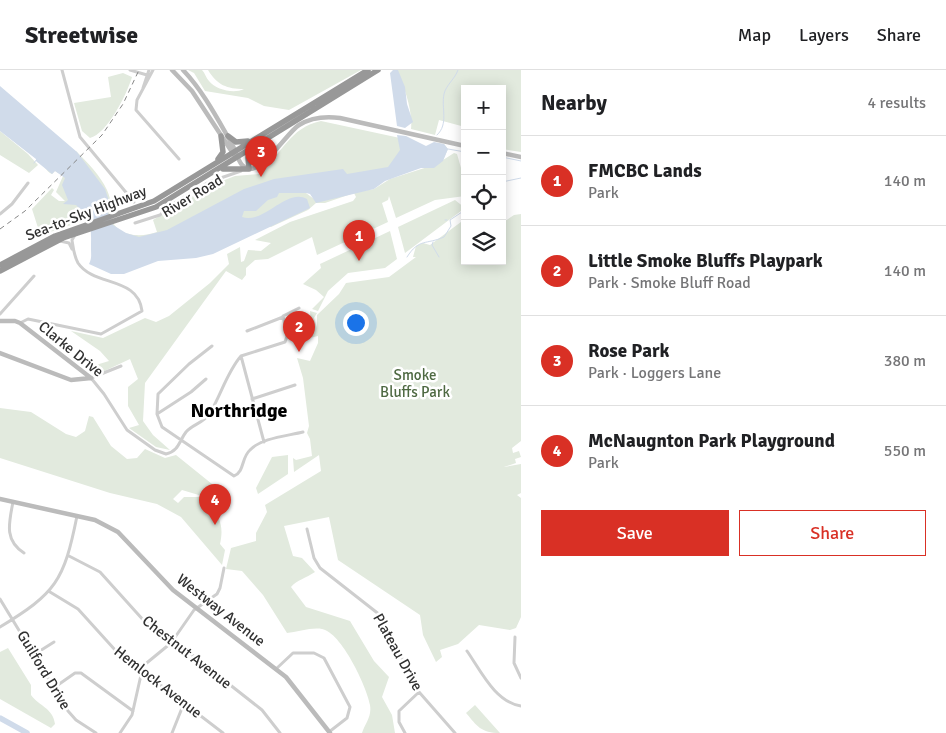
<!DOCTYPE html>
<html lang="en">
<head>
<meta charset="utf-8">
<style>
  :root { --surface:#fff; --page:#f2f2f2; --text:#202124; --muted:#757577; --line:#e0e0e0; --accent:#d93025 }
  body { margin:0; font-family:Signika,sans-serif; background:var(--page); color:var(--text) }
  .controls { position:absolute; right:15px; top:15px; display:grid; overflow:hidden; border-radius:0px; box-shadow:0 2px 12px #0003 }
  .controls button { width:45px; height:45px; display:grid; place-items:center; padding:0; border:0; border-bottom:1px solid var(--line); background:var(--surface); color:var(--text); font:25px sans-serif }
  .you { position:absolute; left:355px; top:252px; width:18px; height:18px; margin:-12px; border:4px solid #fff; border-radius:50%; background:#1a73e8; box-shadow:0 0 0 8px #1a73e833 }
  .badge { display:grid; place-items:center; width:32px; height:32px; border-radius:50%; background:var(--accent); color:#fff; font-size:16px; font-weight:700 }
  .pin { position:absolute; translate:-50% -41px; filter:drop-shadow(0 1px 2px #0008) }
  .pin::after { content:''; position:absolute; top:26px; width:18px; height:15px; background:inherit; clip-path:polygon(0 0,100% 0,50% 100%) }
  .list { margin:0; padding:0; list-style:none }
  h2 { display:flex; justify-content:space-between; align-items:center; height:65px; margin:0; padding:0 20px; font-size:21px }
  h2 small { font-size:16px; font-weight:400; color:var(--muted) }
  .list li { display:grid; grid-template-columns:32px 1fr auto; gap:15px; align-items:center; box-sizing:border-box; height:90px; padding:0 20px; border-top:1px solid var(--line) }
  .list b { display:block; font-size:19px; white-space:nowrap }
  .list p { margin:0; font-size:16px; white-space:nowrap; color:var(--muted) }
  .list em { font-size:16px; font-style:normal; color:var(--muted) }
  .actions { display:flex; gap:10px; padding:15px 20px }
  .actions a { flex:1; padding:11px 0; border:1px solid var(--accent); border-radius:0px; text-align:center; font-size:18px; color:var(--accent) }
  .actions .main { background:var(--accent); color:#fff }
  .icon { flex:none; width:28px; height:28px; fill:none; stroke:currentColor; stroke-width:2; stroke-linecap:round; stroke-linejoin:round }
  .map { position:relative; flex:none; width:521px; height:663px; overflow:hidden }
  header { display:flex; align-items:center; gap:30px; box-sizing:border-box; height:70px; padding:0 25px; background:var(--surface); border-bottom:1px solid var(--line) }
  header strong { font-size:24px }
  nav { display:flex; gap:28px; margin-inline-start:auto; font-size:18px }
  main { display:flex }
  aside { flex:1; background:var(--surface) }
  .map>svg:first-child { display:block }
</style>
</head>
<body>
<header>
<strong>Streetwise</strong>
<nav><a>Map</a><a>Layers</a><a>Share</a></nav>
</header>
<main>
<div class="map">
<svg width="521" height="663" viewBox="0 0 521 663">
  <rect width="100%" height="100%" fill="#fff"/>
  <path fill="#e2eade" d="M188 0H202C205 3 206 8 209 11 216 20 234 24 244 19 227 19 217 15 208 0H361L289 40 264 36 248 28 205 21 194 3Z
    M397 0H521V82L502 79V19H465V57L439 50 435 65 411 59C413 40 404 17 397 0Z
    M123 3 132 7C127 24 107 64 90 68L82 61 74 33 111 27 108 7Z
    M321 51 400 68 401 81 390 98 305 113 171 162 124 172 66 90 76 81C87 92 100 105 107 120 109 125 112 133 111 139 110 141 109 143 110 145 115 167 140 168 157 162L153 150 209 116 235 106 259 104C281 85 290 57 321 51Z
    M0 61 28 84 38 95 29 103 0 85Z
    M436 73 444 74 448 79 443 90 454 83 457 84 465 112V126L435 130 396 148 389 126 388 130 382 133 388 152 317 185 312 167 268 189 255 190 246 198V205L242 210 226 201 145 313 143 351 153 365 170 380 156 377 129 358 139 355 128 336V317L138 309 130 289 96 305 86 298 109 291 100 281 71 261 103 268 145 248 156 252 169 246 210 213 229 194 227 184 240 177 241 192 244 191 248 180 261 181 271 173 255 170 290 152 353 131 356 127 354 123 325 133H316L308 140 271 157 256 149 218 155 277 120 306 123 314 129 374 119 390 109 437 94Z
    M39 89 62 101 91 147 88 149 76 144 80 152 44 164 39 161 32 139 52 118 54 120 51 125 59 131H65L56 122 63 106 55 101 52 104C46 102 44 93 37 92Z
    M455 130 465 138 405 183 398 157Z
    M521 144V371L512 378 513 383 519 381 521 387 515 389 516 393 504 397 521 394V423L517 425 521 428V547L516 558 510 560 479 555 458 574 440 580 442 587 436 592 423 565 420 545 338 490 329 447 284 456 293 486 302 488 315 502C306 508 297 510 291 517L306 537 350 551 374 591 389 607 382 627 392 645 395 663H362C365 653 372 647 370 635 367 617 341 562 322 559 312 557 297 562 287 563L263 525 242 501 226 499 231 478 256 471V463L267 442 265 435 321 401 319 385 294 402 293 388 296 390 312 386 310 369 307 363 309 356 303 308 297 288 310 291 318 273V266L297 271 296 267 312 261 310 241 317 243 314 248 317 258V245L339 224 346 213 389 207 416 187H413L416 176 423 173 430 175 465 149V191H502V153L514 145Z
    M390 161 397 189 385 198 348 203 328 221 318 241 312 239 324 227 316 220 303 214 321 198 320 194Z
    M0 338 31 342 66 364 76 367 85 361 89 346 93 347 111 376 127 389 137 388 145 379 165 388 176 385 212 414 210 421 202 426 182 420 173 429 178 433 184 427H203C217 444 225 451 220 474L225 480 222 495 181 447 157 434 110 423 0 388Z
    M288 385V404L258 424 256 418 272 387Z
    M8 578 31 615V625C39 636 53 638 55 654L51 658 0 629V582Z
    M475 635 500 663C481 663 477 656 466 643Z"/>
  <path fill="#d0dbea" d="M393 0H398L405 17 407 34 413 52 405 58 397 56 390 3Z
    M0 16 77 82 105 119 109 131 108 143 113 155 126 163 139 167 167 160 244 119 274 109 343 99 347 104 388 97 400 80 397 65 406 66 426 76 434 72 444 74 448 79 443 91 434 98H421L385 111 374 119 316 133 310 124 306 123H279L277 127 268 130 256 141H244L242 147C263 155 287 117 307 129L310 138 213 184 196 188 158 191 124 204H111L89 194C92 188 91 185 91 179 91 156 93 152 76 135L63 134 68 130 62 115 65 108 55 101 52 104 36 91V89L0 61Z"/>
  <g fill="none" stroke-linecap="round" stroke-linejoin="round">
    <path stroke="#d0dbea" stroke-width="1" d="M437 65C449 54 441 38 444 24 446 15 455 9 458 0
      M448 79 465 82
      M502 87 521 91
      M34 93 37 89
      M502 112 521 108
      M445 150H447
      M433 172 432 175 439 187
      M407 187C419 168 426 175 444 167L451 156 450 150 465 140"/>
    <path stroke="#d0dbea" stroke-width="5.5" d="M0 648 27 663"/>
    <path stroke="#cecece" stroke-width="3" d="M62 0 80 67 134 132
      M130 0 147 5
      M153 0 137 30 136 40 179 89
      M143 18 149 0
      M0 144 12 134 28 113
      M135 153 160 145 168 137 209 112 241 101
      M60 171 69 173 72 179
      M0 244 34 206
      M20 253 28 249 101 264 142 241C138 206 94 217 78 193 74 186 73 177 72 170L75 165
      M247 261 283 247
      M212 276 189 294 158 324 157 344 162 357 234 406C245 401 241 388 250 380 261 368 287 366 303 362
      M241 286 285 272 287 266 283 246 299 238
      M121 296 91 308 104 324 127 360 155 380 166 384C179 381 179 371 186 362 193 354 204 353 210 343 221 325 227 302 241 286L264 372
      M252 329 295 315
      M157 344 191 322 206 309
      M13 432C9 453 4 470 24 483
      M307 459 314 488 320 498 380 545 419 622 455 663
      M69 486 100 502 145 552 173 570 262 640 280 663
      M50 522 78 539 116 581 223 663
      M0 529 68 641 76 650 96 663
      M0 557C56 523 64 511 77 446
      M515 567 514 593 521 608
      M467 581C481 601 495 632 521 636
      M35 584 54 572
      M276 599 293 583H314L324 588 350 637 347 648 329 662
      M55 617 75 603H81L133 641
      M120 663 132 645 143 596 171 573 194 540 217 524 220 518 224 498
      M172 663 184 633
      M405 663 399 652V641L419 622"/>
    <path stroke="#bbb" stroke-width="4.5" d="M172 0 192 21 234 85
      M183 0C203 21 217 48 232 74 236 81 237 89 242 95 257 113 286 63 299 55 312 47 325 46 340 48L465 76
      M502 83 521 87
      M0 251H15L20 253 91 308
      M0 283 71 310 91 308
      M0 429 95 450 118 462 173 520 286 607 330 663"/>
    <path stroke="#989898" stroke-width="5.5" d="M228 66 236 72 248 71
      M218 89 223 82 221 66
      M223 99H249L248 88 250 80
      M0 195 55 166 154 131 368 0
      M0 201 63 168 156 137 378 0"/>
    <path stroke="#868686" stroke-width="1" stroke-dasharray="5 4" stroke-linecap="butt" d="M0 159 25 141 102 65 123 34 139 0"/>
  </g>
  <g text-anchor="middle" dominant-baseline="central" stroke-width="5" stroke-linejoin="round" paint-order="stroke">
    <g font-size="15" fill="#313131" stroke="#fff">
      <text transform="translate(192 126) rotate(-31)">River Road</text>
      <text transform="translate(86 143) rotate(-21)">Sea-to-Sky Highway</text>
      <text transform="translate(71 279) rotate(39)">Clarke Drive</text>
      <text transform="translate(221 540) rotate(38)">Westway Avenue</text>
      <text transform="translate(187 582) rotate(38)">Chestnut Avenue</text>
      <text transform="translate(398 582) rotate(61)">Plateau Drive</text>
      <text transform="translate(44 600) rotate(59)">Guilford Drive</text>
      <text transform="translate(158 612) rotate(38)">Hemlock Avenue</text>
    </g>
    <g font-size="15" fill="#4e6942" stroke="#fff">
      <text x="415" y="305">Smoke<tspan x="415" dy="17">Bluffs Park</tspan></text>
    </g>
    <g font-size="20" font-weight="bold" fill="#000" stroke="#fff">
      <text x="239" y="340">Northridge</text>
    </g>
  </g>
</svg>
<div class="controls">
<button>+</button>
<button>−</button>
<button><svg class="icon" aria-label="locate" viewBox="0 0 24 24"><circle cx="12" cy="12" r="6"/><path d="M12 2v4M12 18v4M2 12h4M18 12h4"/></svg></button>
<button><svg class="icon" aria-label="layers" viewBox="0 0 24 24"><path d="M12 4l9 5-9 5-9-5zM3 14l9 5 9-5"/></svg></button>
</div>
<div class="you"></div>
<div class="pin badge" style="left:359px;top:191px">1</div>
<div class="pin badge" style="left:299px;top:282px">2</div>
<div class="pin badge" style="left:261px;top:107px">3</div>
<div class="pin badge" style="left:215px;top:455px">4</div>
</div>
<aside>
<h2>Nearby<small>4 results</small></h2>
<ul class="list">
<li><span class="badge">1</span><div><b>FMCBC Lands</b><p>Park</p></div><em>140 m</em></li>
<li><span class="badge">2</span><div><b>Little Smoke Bluffs Playpark</b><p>Park · Smoke Bluff Road</p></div><em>140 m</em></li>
<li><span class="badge">3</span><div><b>Rose Park</b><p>Park · Loggers Lane</p></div><em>380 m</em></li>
<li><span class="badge">4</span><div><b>McNaugnton Park Playground</b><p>Park</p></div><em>550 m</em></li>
</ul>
<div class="actions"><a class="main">Save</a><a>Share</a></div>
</aside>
</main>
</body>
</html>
